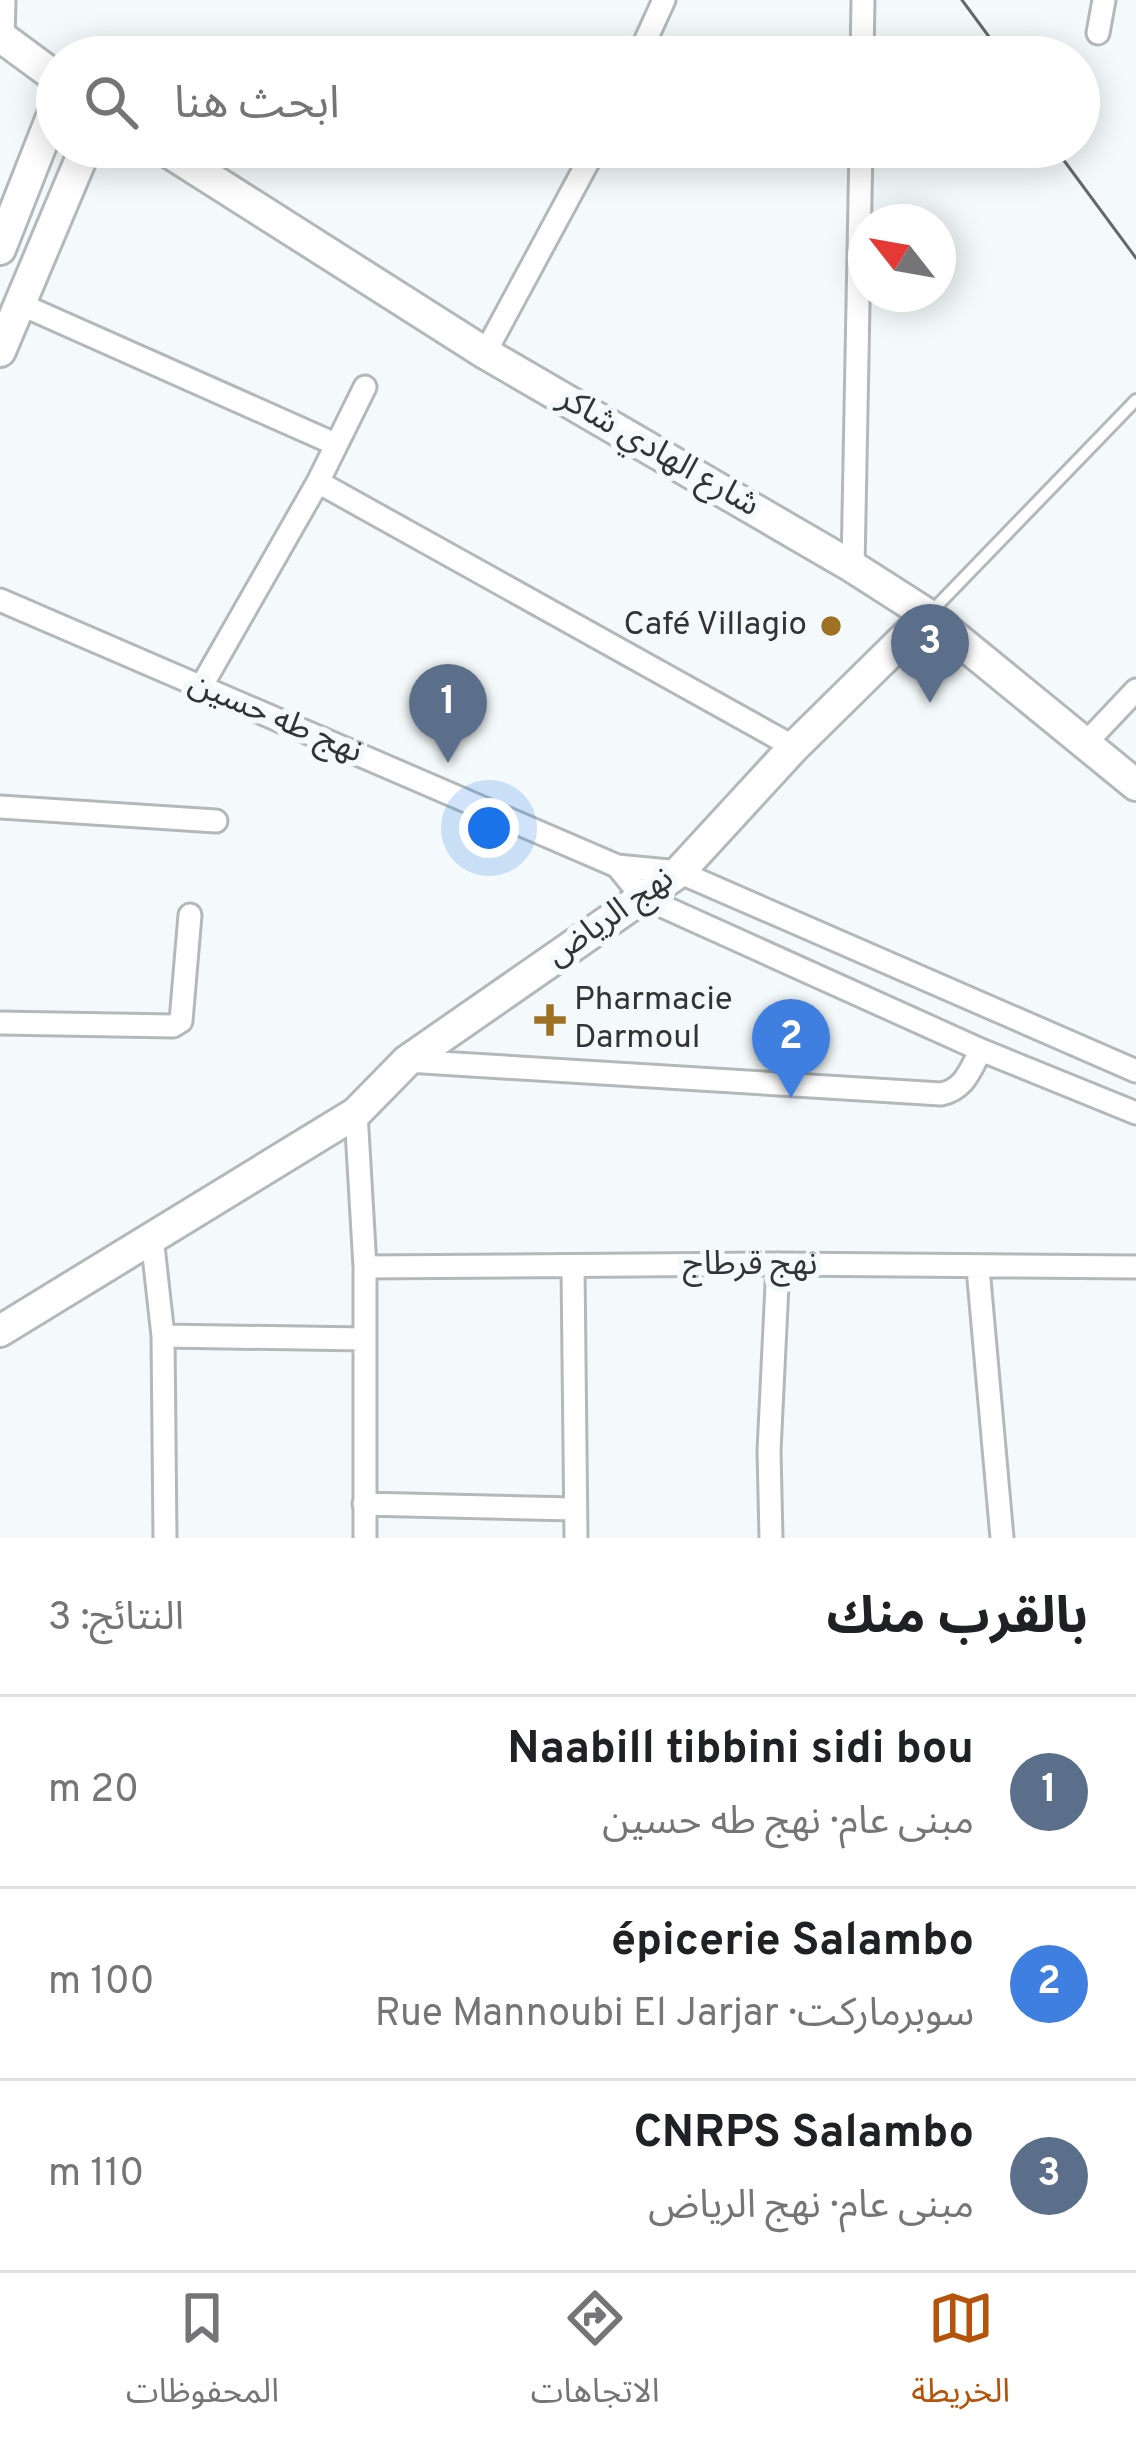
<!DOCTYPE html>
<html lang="ar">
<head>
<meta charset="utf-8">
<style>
  :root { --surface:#fff; --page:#f2f2f2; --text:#202124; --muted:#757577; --line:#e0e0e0; --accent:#b45309 }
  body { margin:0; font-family:Overpass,"Noto Sans Arabic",sans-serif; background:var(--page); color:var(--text); direction:rtl }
  .compass { position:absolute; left:848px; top:204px; width:108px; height:108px; border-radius:50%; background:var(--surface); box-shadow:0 6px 30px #0003; rotate:301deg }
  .you { position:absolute; left:489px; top:828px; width:42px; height:42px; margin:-30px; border:9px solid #fff; border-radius:50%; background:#1a73e8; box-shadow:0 0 0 18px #1a73e833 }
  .badge { display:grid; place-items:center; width:78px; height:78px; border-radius:50%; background:var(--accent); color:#fff; font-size:39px; font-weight:700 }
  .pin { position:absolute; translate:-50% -99px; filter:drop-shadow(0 3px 6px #0008) }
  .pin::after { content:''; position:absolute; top:63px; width:42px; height:36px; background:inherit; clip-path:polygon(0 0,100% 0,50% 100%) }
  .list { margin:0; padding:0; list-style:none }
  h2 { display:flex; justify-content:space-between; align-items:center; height:156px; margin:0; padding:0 48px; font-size:51px }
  h2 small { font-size:39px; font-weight:400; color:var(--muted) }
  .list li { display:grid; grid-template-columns:78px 1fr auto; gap:36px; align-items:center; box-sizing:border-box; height:192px; padding:0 48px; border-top:3px solid var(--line) }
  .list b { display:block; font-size:45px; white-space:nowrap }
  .list p { margin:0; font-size:39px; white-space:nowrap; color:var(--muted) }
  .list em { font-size:39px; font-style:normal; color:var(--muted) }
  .icon { flex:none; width:66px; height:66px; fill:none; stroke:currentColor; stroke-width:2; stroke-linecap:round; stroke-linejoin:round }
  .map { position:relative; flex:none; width:1136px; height:1538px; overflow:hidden; direction:ltr }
  .search { position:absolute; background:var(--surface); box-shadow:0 6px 30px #0003; left:36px; right:36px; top:36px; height:132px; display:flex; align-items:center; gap:30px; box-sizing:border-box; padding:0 42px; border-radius:66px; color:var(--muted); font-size:45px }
  .sheet { height:732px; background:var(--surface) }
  nav { display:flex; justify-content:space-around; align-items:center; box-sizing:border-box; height:168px; border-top:3px solid var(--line); background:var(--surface); font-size:33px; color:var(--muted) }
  nav a { display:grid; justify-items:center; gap:6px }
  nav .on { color:var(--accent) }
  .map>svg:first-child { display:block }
</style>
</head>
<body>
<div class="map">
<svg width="1136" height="1538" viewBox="0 0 1136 1538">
  <rect width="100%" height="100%" fill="#f4fafb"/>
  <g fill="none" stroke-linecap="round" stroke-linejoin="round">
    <g stroke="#b3b9ba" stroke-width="16">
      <path id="lane" d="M930 613 1136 400"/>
    </g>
    <g stroke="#b3b9ba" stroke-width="27">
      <path id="street" d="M1098 33 1104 0
        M3 39 4 0
        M638 57 664 0
        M862 57 863 0
        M20 304 335 444
        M485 353 596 147
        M318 482 794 747
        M853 567 861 147
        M0 600 617 866 679 872 1136 1071
        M201 687 318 482 365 387
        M1084 745 1136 690
        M0 807 216 821
        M617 866 642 897 981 1050 1136 1113
        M0 1023 173 1026 181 1021 190 915
        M407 1061 941 1094C965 1089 970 1070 981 1050
        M356 1113 365 1267V1538
        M152 1237 163 1336 165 1538
        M365 1267 778 1264 1136 1267
        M573 1268 576 1538
        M978 1268 1002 1538
        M163 1336 365 1339
        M364 1504 574 1509
        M771 1538 769 1451 778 1264"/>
    </g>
    <g stroke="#b3b9ba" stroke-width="36">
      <path id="secondary" d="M0 36 57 78
        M161 147 485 353 853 567 928 615 1136 785
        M0 249 57 104
        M0 351 86 147
        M0 1331 356 1113 407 1061 679 872 794 747 928 615"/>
    </g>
    <use href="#lane" stroke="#fff" stroke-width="10"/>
    <use href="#street" stroke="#fff" stroke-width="21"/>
    <use href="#secondary" stroke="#fff" stroke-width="30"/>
    <path stroke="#656869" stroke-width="3" d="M962 0 1004 57
      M1054 147 1136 258"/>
  </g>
  <g fill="#9f7223" stroke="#f4fafb" stroke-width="4.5">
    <circle cx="831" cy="626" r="12"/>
    <path d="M544 1002h12v12h12v12h-12v12h-12v-12h-12v-12h12z"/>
  </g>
  <g text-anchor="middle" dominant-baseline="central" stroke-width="12" stroke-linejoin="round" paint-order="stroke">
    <g font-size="33" fill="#313334" stroke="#f4fafb">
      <text transform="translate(658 453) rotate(30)">شارع الهادي شاكر</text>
      <text transform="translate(275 719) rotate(23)">نهج طه حسين</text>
      <text transform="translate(611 918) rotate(-35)">نهج الرياض</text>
      <text x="750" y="1266">نهج قرطاج</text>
    </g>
    <g font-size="33" fill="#313334" stroke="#f4fafb" text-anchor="end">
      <text x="807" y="626">Café Villagio</text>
      <text x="574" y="1001" text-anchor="start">Pharmacie<tspan x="574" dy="38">Darmoul</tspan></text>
    </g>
  </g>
</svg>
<svg class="compass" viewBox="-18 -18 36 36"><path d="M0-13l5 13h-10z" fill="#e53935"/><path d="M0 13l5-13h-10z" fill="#757577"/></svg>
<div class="you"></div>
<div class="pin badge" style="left:448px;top:763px;background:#5c6f8a">1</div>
<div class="pin badge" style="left:791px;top:1098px;background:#3f7fe0">2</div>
<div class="pin badge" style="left:930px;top:703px;background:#5c6f8a">3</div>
<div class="search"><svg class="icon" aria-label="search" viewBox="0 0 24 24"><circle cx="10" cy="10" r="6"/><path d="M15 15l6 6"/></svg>ابحث هنا</div>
</div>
<section class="sheet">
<h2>بالقرب منك<small>النتائج: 3</small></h2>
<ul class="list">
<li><span class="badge" style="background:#5c6f8a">1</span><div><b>Naabill tibbini sidi bou</b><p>مبنى عام · نهج طه حسين</p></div><em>20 m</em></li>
<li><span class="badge" style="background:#3f7fe0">2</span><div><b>épicerie Salambo</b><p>سوبرماركت · Rue Mannoubi El Jarjar</p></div><em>100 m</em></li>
<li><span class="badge" style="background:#5c6f8a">3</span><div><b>CNRPS Salambo</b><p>مبنى عام · نهج الرياض</p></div><em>110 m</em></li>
</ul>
</section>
<nav>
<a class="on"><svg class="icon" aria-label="map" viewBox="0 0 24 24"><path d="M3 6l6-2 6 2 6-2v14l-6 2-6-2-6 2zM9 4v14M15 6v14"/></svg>الخريطة</a>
<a><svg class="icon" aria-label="directions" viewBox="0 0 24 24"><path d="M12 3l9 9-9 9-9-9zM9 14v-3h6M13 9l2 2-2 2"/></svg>الاتجاهات</a>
<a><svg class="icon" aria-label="saved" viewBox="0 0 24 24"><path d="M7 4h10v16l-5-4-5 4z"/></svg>المحفوظات</a>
</nav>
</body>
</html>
